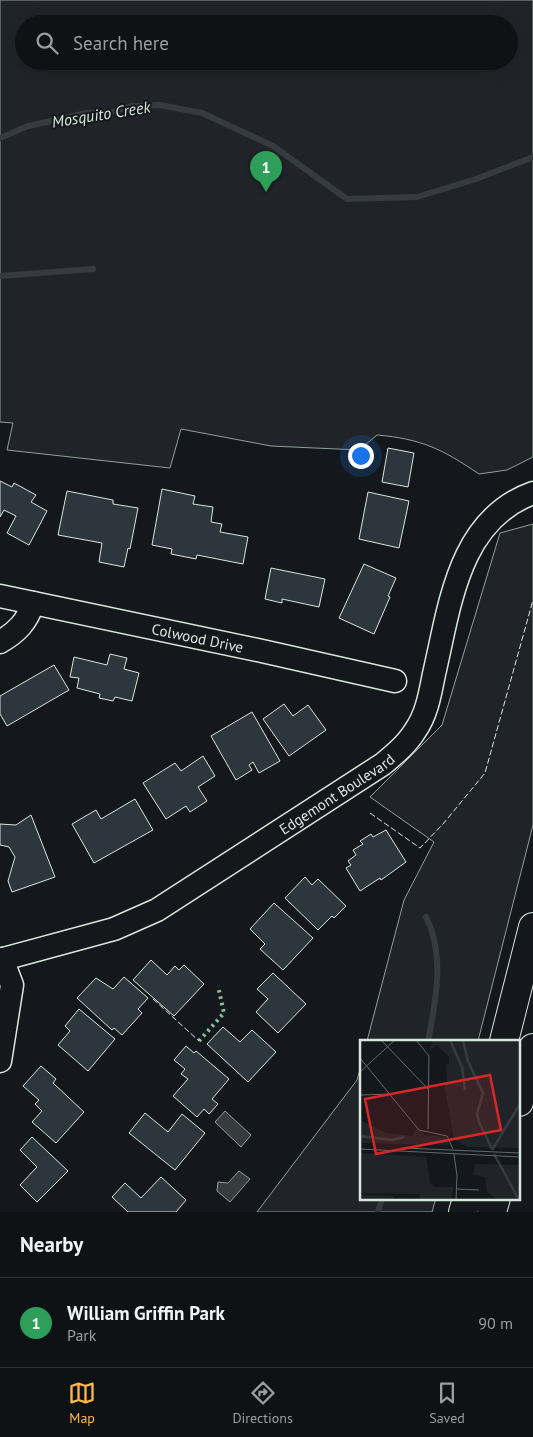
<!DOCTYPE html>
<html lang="en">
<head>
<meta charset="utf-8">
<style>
  :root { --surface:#0f1215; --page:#181b1e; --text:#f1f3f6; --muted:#9b9ea0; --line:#2f3234; --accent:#ffb74d }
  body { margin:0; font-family:"PT Sans",sans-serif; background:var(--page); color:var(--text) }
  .you { position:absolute; left:360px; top:455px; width:18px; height:18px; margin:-12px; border:4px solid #fff; border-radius:50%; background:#1a73e8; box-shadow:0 0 0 8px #1a73e833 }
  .badge { display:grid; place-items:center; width:32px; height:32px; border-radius:50%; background:var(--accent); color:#fff; font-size:16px; font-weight:700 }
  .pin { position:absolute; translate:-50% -41px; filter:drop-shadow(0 1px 2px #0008) }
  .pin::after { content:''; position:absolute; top:26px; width:18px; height:15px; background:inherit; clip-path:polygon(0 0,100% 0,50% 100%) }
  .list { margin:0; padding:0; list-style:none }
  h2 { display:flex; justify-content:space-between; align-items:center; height:65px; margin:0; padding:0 20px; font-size:21px }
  h2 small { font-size:16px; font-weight:400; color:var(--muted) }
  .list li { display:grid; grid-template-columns:32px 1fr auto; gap:15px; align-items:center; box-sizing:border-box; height:90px; padding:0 20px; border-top:1px solid var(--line) }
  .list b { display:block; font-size:19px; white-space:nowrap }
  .list p { margin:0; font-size:16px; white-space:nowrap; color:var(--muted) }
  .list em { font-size:16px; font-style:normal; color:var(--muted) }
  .icon { flex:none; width:28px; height:28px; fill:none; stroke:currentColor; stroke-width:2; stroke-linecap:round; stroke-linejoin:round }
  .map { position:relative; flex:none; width:533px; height:1212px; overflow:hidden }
  .search { position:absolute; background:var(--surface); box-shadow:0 2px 12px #0003; left:15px; right:15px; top:15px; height:55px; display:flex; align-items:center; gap:12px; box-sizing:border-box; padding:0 18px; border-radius:28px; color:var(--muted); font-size:19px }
  .sheet { height:155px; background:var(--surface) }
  nav { display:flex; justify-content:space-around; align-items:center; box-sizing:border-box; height:70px; border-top:1px solid var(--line); background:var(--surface); font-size:14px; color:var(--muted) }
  nav a { display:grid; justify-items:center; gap:2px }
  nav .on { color:var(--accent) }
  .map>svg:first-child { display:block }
</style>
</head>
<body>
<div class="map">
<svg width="533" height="1212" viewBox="0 0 533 1212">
  <rect width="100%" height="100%" fill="#14181c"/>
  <path fill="#202428" stroke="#939e99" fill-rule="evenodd" d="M0 0H533V457L507 470 479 474C442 449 422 439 377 435L359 450 271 446 181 429 170 468 7 450 13 423 0 422ZM24 24H509V61H24Z
    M533 524V825L478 1041H367L404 900 434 842 370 797 442 725 500 533Z
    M362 1062V1198H436L432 1212H257L357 1080Z"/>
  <path fill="#363b3e" stroke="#939e99" d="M225 1111 251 1135 241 1147 215 1122Z
    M239 1171 250 1179 230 1202 217 1191 218 1182 228 1183Z"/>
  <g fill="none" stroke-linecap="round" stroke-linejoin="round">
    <path stroke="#363b3e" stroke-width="6" d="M0 138 28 126 87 113 112 112 131 106 160 105 202 113 273 146 347 199 417 197 476 179 533 157
      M0 276 93 269
      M426 917C445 954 436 1001 428 1041
      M378 1212 382 1198"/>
  </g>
  <path fill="#2c363c" stroke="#d8e6dc" d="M388 448 414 453 408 487 382 482Z
    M0 481 12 487 14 483 36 495 31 502 47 511 29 545 7 533 16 516 4 510 0 517Z
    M162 489 195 496 193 504 213 507 211 522 222 524 220 532 248 537 243 564 197 555 196 559 171 554 172 549 152 545Z
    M67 491 113 500V504L138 508 130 549 128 548 124 567 99 562 102 543 58 535Z
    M368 492 409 501 399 548 359 539Z
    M364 564 396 578 388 596 390 597 374 634 339 618Z
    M271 568 325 579 319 607 282 599V603L265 599Z
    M110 654 127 658 124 669 139 673 132 701 115 697 113 701 99 698 100 694 77 688 79 678 70 677 74 657 107 665Z
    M54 665 69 690 7 726 0 714V696Z
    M284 704 293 716 308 705 326 730 289 756 263 719Z
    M252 712 280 761 259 773 253 762 249 765 252 770 236 780 211 736Z
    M203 756 215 776 198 787 207 801 190 812 186 806 166 819 143 783 175 763 181 771Z
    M135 799 153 830 94 863 72 824 96 810 101 819Z
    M31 815 55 877 12 892 8 881 15 857 9 847 0 845V824L16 825Z
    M386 830 406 862 381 880 380 878 360 891 346 868 351 865 348 861 356 855 353 850 363 844 360 841 371 834 373 837Z
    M305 877 312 885 318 879 346 906 334 918 332 916 318 930 285 898Z
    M274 903 313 938 283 970 260 949 265 944 250 929Z
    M151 960 167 975 175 966 179 970 184 965 204 984 174 1016 133 980Z
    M273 973 306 1004 278 1033 256 1012 268 999 257 989Z
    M124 977 148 998 138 1009 142 1013 122 1035 114 1028 112 1030 77 998 96 978 113 989Z
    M79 1009 115 1039 88 1071 58 1045 70 1031 65 1026Z
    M223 1027 240 1042 252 1030 276 1052 248 1082 207 1044Z
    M186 1046 194 1053 196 1051 229 1079 212 1099 218 1104 209 1114 204 1109 197 1117 173 1096 188 1079 181 1074 185 1069 174 1060Z
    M41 1066 56 1079 53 1083 84 1112 56 1143 32 1122 42 1111 35 1104 39 1100 23 1086Z
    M145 1113 168 1132 182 1114 205 1133 175 1170 129 1133Z
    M32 1137 68 1171 37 1202 20 1185 37 1167 20 1150Z
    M161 1177 186 1200 176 1212H128L112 1197 125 1183 141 1198Z"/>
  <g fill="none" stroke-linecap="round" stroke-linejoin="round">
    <g stroke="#d8e6dc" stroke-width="25">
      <g id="minor">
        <path id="s1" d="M0 596 262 651 395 681"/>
        <path d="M0 642C17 632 27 622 33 603"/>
        <path id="s2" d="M0 960 114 929 157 910 383 764C395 754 407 744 415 731 427 714 430 694 434 674 450 606 458 520 533 493"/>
        <path d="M0 1061 12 985 2 959"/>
      </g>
    </g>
    <g stroke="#d8e6dc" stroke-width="30">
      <path id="highway" d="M504 1041 533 927
        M519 1102 533 1048
        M463 1212 467 1198
        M492 1212 496 1198"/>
    </g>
    <use href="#minor" stroke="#14181c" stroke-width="22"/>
    <use href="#highway" stroke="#14181c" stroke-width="28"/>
    <path stroke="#8ac095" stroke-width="4" stroke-dasharray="2.5 4" stroke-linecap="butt" d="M199 1041 224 1013 218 986"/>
    <path stroke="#d8e6dc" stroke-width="1" stroke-dasharray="6 2.5" stroke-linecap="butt" d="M370 813 420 848 443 824 485 773 533 600
      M153 999 199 1041"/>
  </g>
  <g text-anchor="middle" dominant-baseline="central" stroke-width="4" stroke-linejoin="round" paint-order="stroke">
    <g font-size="15" fill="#d8e6dc" stroke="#14181c">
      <text stroke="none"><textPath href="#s1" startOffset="202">Colwood Drive</textPath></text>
      <text stroke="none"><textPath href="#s2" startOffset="379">Edgemont Boulevard</textPath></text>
    </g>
    <g font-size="16" font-style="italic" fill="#d8e6dc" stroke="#14181c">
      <text transform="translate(101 114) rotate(-9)">Mosquito Creek</text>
    </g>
  </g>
  <g transform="translate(360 1040)">
    <rect width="160" height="160" fill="#14181c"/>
    <path d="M73 0H160V108L107 107 94 99 84 44H87L86 24H89V17L77 5 69 12ZM0 80 26 93 52 96 56 89 65 95 85 97 90 105 0 103ZM0 113 66 117 70 143 74 147H93L92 160H60L59 154 0 153ZM115 124 160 125V160H138L127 152 125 137 113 135ZM0 155 33 156V160H0Z" fill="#202428"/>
    <path fill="none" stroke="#363b3e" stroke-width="2.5" d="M90 0 102 27 105 50M103 0 108 21 123 53 117 74 119 82 132 109M0 96 32 100 44 97M132 110 160 64M134 114 159 160"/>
    <path fill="none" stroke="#626a69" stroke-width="1" d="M21 0 69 50M56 0 69 16 68 89M0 18 59 90 87 96 93 109M0 32 35 0M0 55 31 54M43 108 160 113M0 109 160 117M94 114 97 136 96 160M97 149 119 150"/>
    <path fill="#d62828" fill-opacity="0.15" stroke="#d62828" stroke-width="2.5" d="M130 35 141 90 16 114 5 59Z"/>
    <rect width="160" height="160" fill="none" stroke="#d8e6dc" stroke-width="2.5"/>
  </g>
</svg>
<div class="you"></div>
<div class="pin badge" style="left:266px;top:192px;background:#2e9e5b">1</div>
<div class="search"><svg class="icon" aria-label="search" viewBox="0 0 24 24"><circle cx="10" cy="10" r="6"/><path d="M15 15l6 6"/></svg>Search here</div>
</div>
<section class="sheet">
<h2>Nearby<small></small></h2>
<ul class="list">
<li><span class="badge" style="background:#2e9e5b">1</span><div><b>William Griffin Park</b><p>Park</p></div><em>90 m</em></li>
</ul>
</section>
<nav>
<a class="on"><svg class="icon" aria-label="map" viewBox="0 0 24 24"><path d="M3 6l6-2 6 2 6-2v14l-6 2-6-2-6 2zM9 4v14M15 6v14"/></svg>Map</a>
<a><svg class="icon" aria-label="directions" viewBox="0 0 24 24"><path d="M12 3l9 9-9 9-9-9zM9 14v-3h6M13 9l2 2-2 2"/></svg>Directions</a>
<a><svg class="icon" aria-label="saved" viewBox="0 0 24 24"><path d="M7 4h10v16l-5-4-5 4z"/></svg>Saved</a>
</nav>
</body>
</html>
